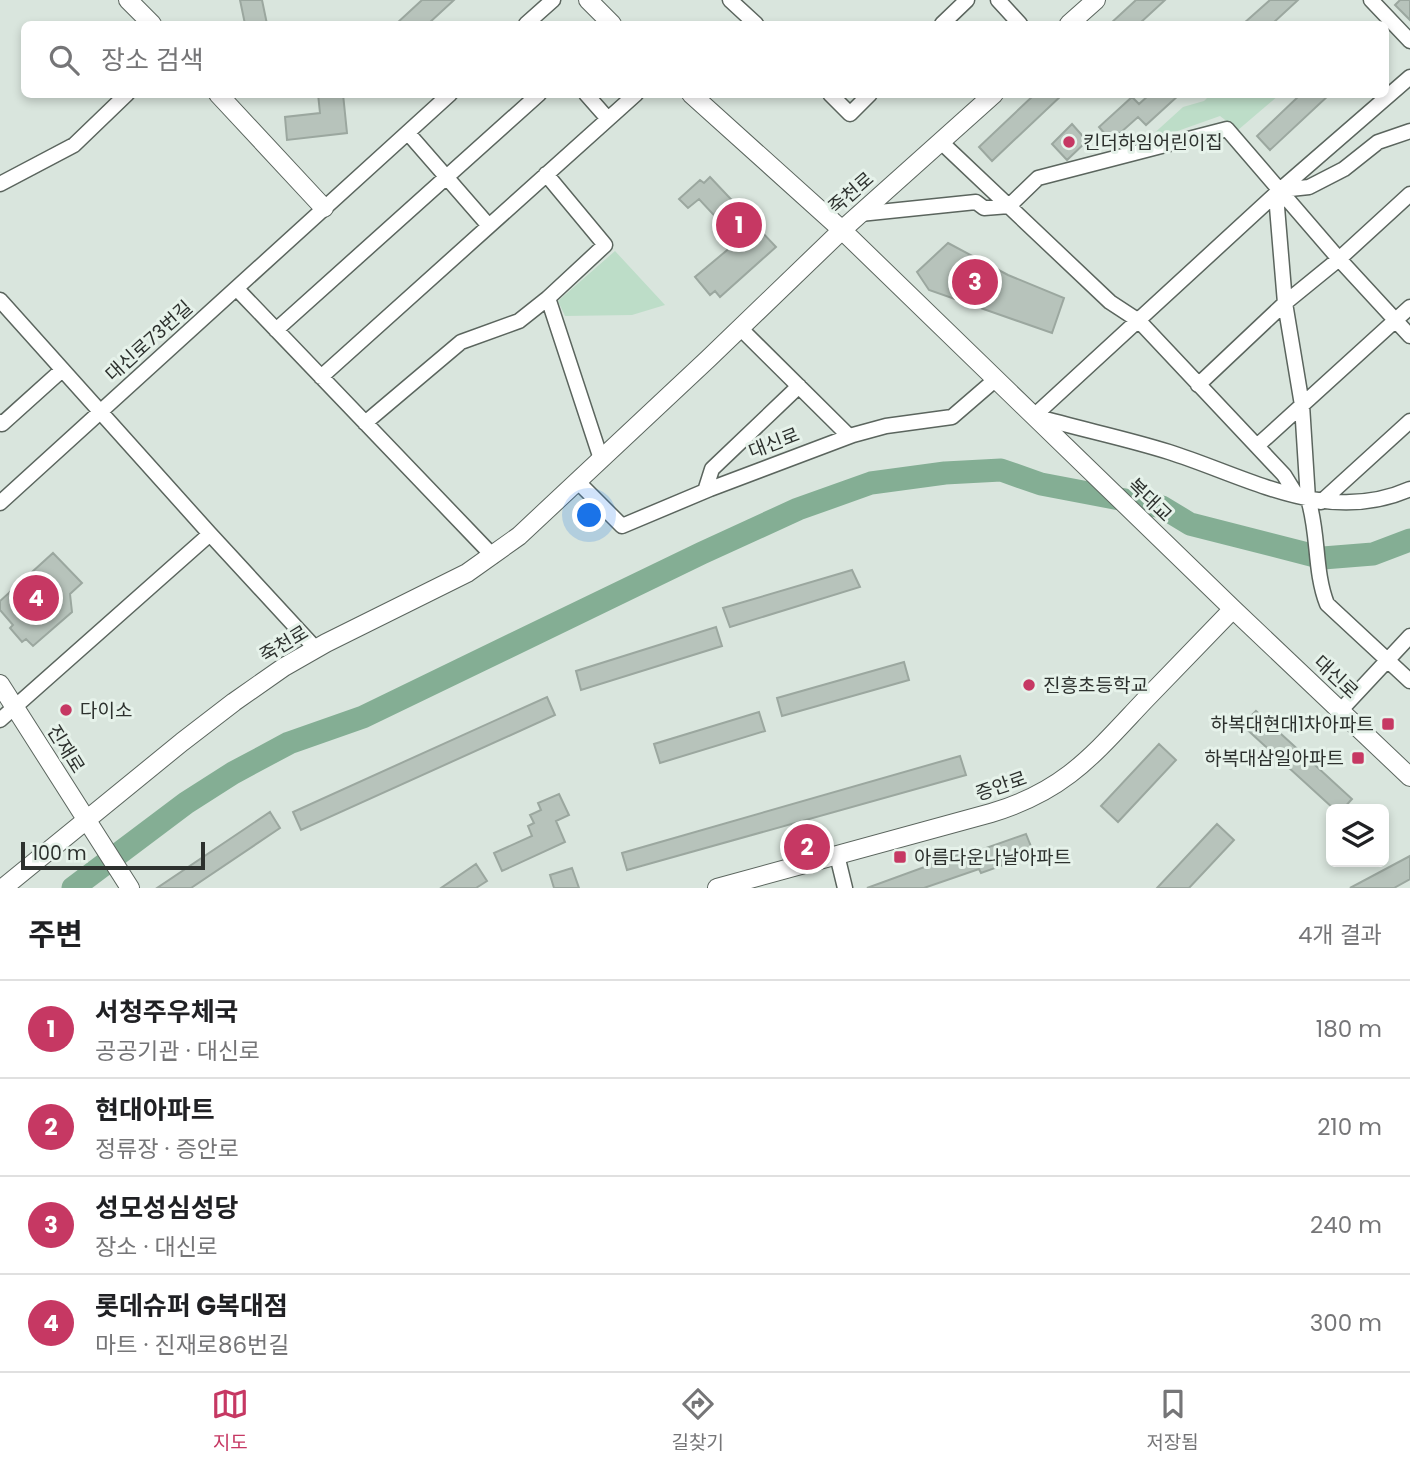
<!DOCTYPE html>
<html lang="ko">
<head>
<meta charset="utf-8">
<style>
  :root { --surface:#fff; --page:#f2f2f2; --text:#202124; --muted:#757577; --line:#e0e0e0; --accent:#c63863 }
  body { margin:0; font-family:Poppins,"Noto Sans KR",sans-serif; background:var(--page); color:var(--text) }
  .controls { position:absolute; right:21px; bottom:21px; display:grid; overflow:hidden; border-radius:10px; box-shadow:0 4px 10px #0003 }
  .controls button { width:63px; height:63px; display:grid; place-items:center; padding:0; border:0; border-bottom:2px solid var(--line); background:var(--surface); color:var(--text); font:35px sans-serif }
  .scale { position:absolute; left:21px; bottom:18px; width:184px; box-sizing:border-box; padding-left:7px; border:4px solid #2d312e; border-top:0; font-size:19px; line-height:24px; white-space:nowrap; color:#2d312e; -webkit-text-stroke:5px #e6f2ea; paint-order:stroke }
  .you { position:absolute; left:590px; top:516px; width:24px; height:24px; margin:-18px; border:5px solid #fff; border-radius:50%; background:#1a73e8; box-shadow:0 0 0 10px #1a73e833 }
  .badge { display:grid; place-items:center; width:46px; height:46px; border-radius:50%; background:var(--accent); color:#fff; font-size:23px; font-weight:700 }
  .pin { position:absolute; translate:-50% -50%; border:4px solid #fff; box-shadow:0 2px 7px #0006 }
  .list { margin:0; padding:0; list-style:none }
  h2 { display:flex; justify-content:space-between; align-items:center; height:91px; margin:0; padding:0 28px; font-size:30px }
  h2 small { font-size:23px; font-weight:400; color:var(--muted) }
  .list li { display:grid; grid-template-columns:46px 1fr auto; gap:21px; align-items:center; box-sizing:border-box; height:98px; padding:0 28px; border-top:2px solid var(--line) }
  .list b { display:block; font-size:26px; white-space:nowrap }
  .list p { margin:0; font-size:23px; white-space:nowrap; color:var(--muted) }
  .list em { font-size:23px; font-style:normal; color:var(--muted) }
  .icon { flex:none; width:38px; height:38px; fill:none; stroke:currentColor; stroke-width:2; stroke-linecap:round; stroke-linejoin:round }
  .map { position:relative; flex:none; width:1410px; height:888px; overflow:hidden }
  .search { position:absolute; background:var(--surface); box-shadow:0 4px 10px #0003; left:21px; right:21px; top:21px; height:77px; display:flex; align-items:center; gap:18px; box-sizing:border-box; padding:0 24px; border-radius:10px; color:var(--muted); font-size:26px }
  .sheet { height:483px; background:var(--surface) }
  nav { display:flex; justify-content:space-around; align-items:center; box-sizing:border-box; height:98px; border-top:2px solid var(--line); background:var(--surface); font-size:19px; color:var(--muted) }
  nav a { display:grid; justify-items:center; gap:4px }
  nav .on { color:var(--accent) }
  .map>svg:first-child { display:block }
</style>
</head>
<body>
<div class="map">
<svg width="1410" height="888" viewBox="0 0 1410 888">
  <rect width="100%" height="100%" fill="#d9e5dd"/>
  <path fill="#bdddc8" d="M1210 95H1279L1238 130 1220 116 1172 133 1150 137 1183 107 1204 101Z
    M615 251 665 305 632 315 565 316 558 301Z"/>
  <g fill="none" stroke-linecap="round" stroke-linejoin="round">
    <path stroke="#84ae94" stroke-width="23" d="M73 888 186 803 233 773 289 743 363 717 702 553 798 509 871 483 945 473 1001 470 1041 484 1162 507 1190 524 1323 558 1373 554 1410 540"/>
  </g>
  <path fill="#b7c3bb" stroke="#9ba79f" stroke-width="2" d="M240 0H262L267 24H245Z
    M422 0H454L428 24H396Z
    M1136 0H1165L1139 24H1110Z
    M1270 0H1298L1272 24H1243Z
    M1400 0H1410V20L1395 5Z
    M318 94H343L347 133 287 140 285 117 320 113Z
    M1035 94H1063L992 161 979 147Z
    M1150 94H1180L1146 125 1138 117 1111 141 1099 127 1132 97 1139 104Z
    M1301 94H1330L1270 150 1257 136Z
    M1072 124 1087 141 1067 160 1052 144Z
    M710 177 776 247 720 297 715 291 710 295 695 277 738 241 699 199 688 208 679 199 700 180 704 183Z
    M948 243 1008 275 1064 298 1052 333 929 290 917 272Z
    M53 553 82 583 70 594 72 612 33 646 26 639 22 642 10 628 13 625 0 610V601Z
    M852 570 860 587 730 627 723 608Z
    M716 627 722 646 581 690 576 671Z
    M904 662 909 680 782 716 777 698Z
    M547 697 555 715 301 830 293 812Z
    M1256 711 1352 799 1343 809H1334L1242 725Z
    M759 712 765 731 660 763 654 744Z
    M1159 744 1176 760 1118 822 1101 806Z
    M960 756 966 775 627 870 622 853Z
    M559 794 569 815 556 821 565 842 502 871 494 853 532 836 528 826 534 823 530 815 541 810 538 803Z
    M270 812 280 828 191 888H157Z
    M1217 824 1234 840 1189 888H1157Z
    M1026 834 1034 854 981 873 979 869 924 888H867L971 850 972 853Z
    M1410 856V879L1394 888H1350Z
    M476 864 487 881 476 888H441Z
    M572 868 579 888H554L550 875Z"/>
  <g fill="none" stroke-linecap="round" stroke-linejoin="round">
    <g stroke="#5b655e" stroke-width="17">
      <path id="minor" d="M730 0 756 24
        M998 0 1020 24
        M1371 0 1410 41
        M526 24 553 0
        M942 24 967 0
        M586 94 608 119
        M830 94 850 114 870 94
        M408 133 489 226
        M941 142 1110 302 1139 321 1284 475 1297 496
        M0 184 74 145 127 94
        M860 214 976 202 984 208 1009 206 1038 178 1227 129 1339 259 1410 336
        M237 289 493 556
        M548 298 601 459
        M0 300 210 534 316 649
        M1285 303 1277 207 1281 190 1309 187 1344 169 1378 142 1410 131
        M1285 303 1339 259 1410 194
        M740 328 849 436
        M276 330 539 94
        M321 377 636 94
        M1198 385 1285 303 1302 405 1308 499C1319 533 1314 571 1327 604L1410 681
        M1034 416 1281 189 1410 77
        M1035 416C1079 429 1125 438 1169 452 1248 477 1327 526 1410 489
        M0 422 2 424 62 370
        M365 423 461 342 519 321 548 298 605 245 546 174
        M1257 446 1410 307
        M577 481 622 526 710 489 853 435 886 426 952 417 996 379
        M705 491 712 469 799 386
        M1321 502 1410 421
        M0 503 450 94
        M1340 711 1410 636
        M0 720 210 534
        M837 855 845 888"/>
    </g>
    <g stroke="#5b655e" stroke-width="20">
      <path id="tertiary" d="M128 0 152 24
        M588 0 612 24
        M1069 24 1096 0
        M218 94 324 208
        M691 94 842 230 1233 609 1410 777
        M0 684 130 888
        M3 888 182 742 234 702 284 667 326 643 467 573 519 536 708 359 842 230 994 94
        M717 888 991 813C1065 791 1093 755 1144 701 1173 671 1203 640 1233 609"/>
    </g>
    <use href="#minor" stroke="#fff" stroke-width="14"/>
    <use href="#tertiary" stroke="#fff" stroke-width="18"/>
  </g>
  <g fill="#c63863" stroke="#e6f2ea" stroke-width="2.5">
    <circle cx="1069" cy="142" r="7"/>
    <circle cx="1029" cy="685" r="7"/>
    <circle cx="66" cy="710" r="7"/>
    <rect x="1381" y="717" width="14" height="14" rx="3.5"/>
    <rect x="1351" y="751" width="14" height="14" rx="3.5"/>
    <rect x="893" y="850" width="14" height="14" rx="3.5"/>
  </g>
  <g text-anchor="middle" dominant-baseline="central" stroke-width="6" stroke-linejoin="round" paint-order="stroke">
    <g font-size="19" fill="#2d312e" stroke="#e6f2ea" text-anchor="start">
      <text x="1083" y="142">킨더하임어린이집</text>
      <text x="1043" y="685">진흥초등학교</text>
      <text x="80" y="710">다이소</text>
      <text x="1374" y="724" text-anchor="end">하복대현대1차아파트</text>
      <text x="1344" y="758" text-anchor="end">하복대삼일아파트</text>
      <text x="914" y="857">아름다운나날아파트</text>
    </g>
    <g font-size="19" fill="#2d312e" stroke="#e6f2ea">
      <text transform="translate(851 193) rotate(-41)">죽천로</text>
      <text transform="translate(149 341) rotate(-42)">대신로73번길</text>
      <text transform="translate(774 443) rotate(-21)">대신로</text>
      <text transform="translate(1150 500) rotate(44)">복대교</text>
      <text transform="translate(284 644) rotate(-31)">죽천로</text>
      <text transform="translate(1336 677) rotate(43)">대신로</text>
      <text transform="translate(66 749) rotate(58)">진재로</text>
      <text transform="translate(1001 786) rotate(-19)">증안로</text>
    </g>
  </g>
</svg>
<div class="controls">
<button><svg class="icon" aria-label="layers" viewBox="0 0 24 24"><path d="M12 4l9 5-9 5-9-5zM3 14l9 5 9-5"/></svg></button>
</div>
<div class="scale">100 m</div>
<div class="you"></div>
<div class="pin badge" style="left:739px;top:225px">1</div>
<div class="pin badge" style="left:807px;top:847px">2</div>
<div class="pin badge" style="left:975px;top:282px">3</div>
<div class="pin badge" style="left:36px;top:598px">4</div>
<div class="search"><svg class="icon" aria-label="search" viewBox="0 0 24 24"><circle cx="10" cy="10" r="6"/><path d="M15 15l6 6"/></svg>장소 검색</div>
</div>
<section class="sheet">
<h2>주변<small>4개 결과</small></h2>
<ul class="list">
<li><span class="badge">1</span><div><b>서청주우체국</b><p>공공기관 · 대신로</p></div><em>180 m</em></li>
<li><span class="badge">2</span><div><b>현대아파트</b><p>정류장 · 증안로</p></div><em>210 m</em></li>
<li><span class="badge">3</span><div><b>성모성심성당</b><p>장소 · 대신로</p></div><em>240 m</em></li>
<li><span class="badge">4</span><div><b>롯데슈퍼 G복대점</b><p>마트 · 진재로86번길</p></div><em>300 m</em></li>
</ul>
</section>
<nav>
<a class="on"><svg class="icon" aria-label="map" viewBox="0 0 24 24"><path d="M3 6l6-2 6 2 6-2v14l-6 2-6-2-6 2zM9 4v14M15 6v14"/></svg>지도</a>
<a><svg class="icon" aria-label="directions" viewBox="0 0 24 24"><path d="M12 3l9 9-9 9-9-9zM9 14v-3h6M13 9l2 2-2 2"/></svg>길찾기</a>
<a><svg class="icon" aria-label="saved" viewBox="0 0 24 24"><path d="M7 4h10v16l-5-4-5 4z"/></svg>저장됨</a>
</nav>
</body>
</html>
